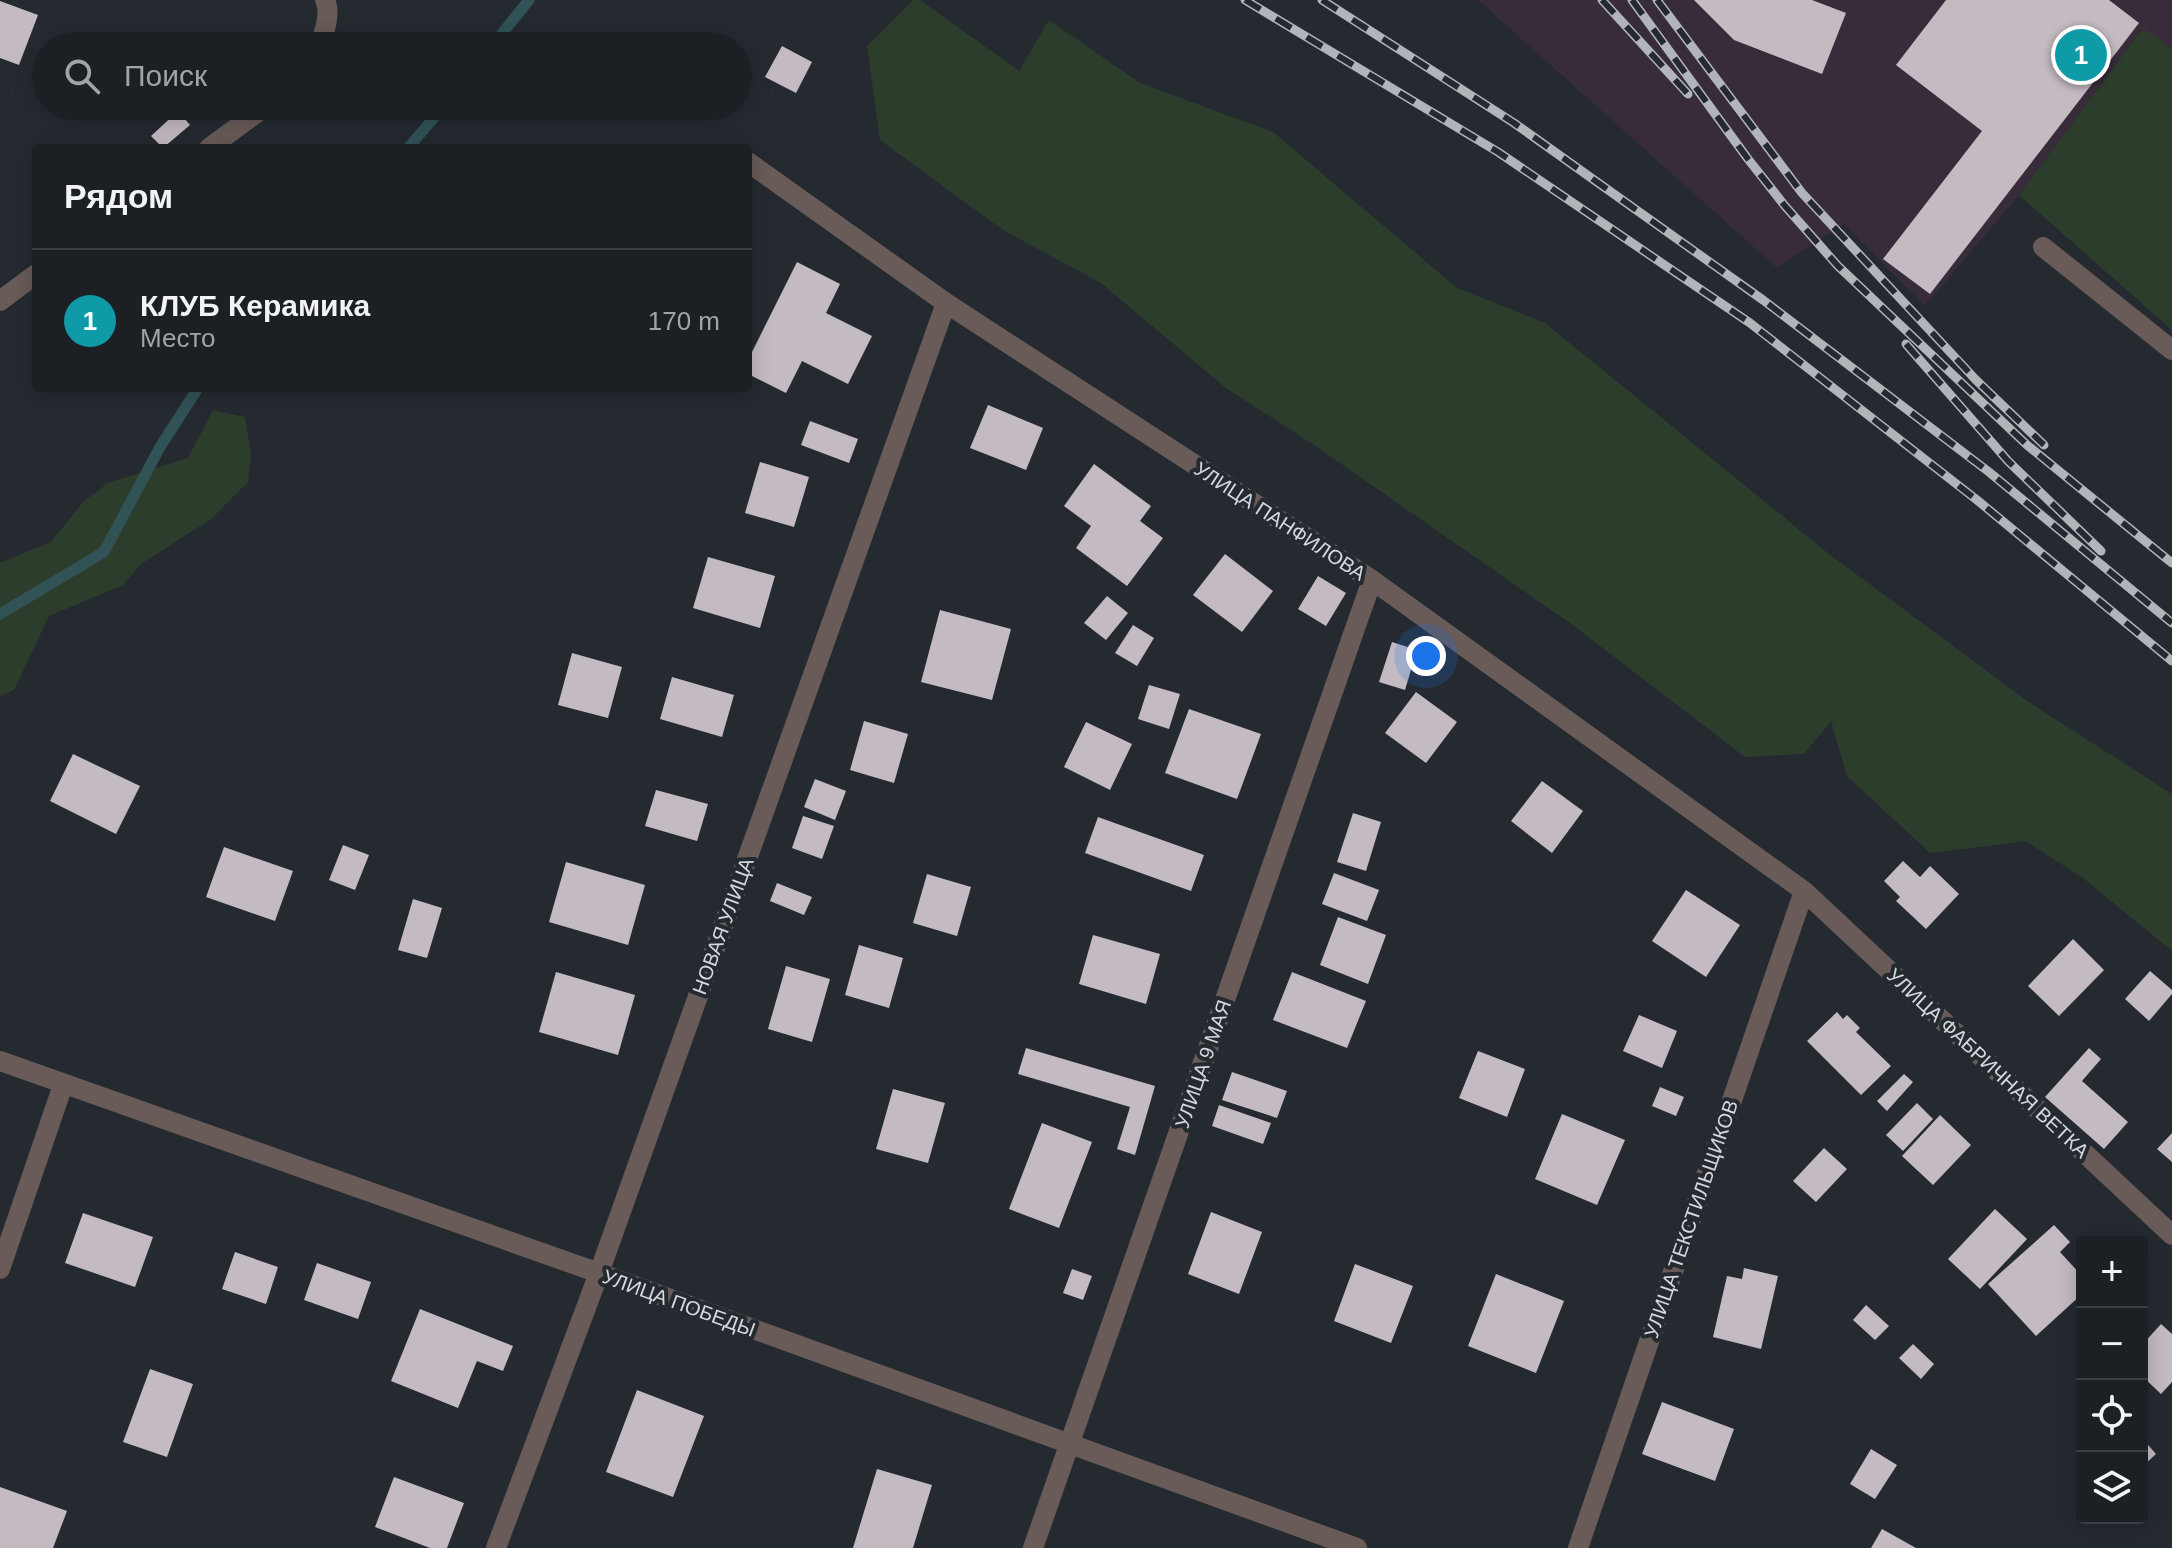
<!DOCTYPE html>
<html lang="ru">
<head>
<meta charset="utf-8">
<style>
  :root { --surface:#1c2025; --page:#25282d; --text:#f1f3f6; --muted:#a0a3a7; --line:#3a3e42; --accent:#f3a443 }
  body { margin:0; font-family:Arial,sans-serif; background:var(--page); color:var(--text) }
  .controls { position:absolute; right:24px; bottom:24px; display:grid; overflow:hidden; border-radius:8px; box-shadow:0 4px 20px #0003 }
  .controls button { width:72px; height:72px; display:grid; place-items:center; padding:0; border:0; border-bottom:2px solid var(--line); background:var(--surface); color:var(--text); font:40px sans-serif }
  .you { position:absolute; left:1426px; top:656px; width:28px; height:28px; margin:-20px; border:6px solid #fff; border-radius:50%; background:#1a73e8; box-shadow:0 0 0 12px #1a73e833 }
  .badge { display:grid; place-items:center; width:52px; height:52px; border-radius:50%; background:var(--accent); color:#fff; font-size:26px; font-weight:700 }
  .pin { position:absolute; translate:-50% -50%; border:4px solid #fff; box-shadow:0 2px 8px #0006 }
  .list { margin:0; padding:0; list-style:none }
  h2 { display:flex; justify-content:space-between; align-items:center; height:104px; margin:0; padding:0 32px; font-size:34px }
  h2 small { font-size:26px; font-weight:400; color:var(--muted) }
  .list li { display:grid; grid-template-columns:52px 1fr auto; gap:24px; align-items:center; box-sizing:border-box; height:144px; padding:0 32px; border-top:2px solid var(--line) }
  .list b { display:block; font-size:30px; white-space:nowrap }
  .list p { margin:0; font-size:26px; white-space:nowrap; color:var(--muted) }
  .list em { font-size:26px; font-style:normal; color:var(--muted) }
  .icon { flex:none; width:44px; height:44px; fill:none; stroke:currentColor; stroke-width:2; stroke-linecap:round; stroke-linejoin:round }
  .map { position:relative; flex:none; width:2172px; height:1548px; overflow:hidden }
  .search { position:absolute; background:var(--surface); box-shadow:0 4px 20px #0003; left:32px; top:32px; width:720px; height:88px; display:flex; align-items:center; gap:20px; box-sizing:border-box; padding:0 28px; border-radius:44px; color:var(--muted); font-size:30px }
  .panel { position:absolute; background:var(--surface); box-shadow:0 4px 20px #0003; left:32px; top:144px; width:720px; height:248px; border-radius:8px }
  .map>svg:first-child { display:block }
</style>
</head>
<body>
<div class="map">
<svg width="2172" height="1548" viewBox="0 0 2172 1548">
  <rect width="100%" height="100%" fill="#252a31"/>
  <path fill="#382c3a" d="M1478 0H2172V48L2142 29 2019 195 1925 306 1844 224 1777 268Z"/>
  <path fill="#2d3d2b" d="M913 0H920L1019 71 1049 20 1140 83 1273 132 1457 288 1545 323 1829 554 2030 703 2172 794V951L2083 878 2026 841 1930 853 1847 776 1831 721 1804 754 1745 757 1574 626 1317 447 1226 388 1101 283 1003 230 880 140 867 46Z
    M2143 28 2172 48V330L2019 195Z
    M213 410 245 417 251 455 248 482 211 519 141 564 123 585 49 616 14 690 0 696V563L51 542 84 501 108 483 188 458Z"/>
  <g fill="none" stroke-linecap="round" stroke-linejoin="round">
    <path stroke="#315356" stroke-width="11" d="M492 46 529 0
      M408 148 444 106
      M0 614 104 552 160 447 198 388"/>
  </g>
  <path fill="#c4bbc2" d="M1694 0H1812L1846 13 1822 74 1734 40Z
    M1946 0H2109L2139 23 1930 294 1883 259 1982 131 1896 65Z
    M0 1 38 15 19 65 0 58Z
    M96 35 131 45V46H93Z
    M782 46 812 62 796 93 765 77Z
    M94 106H134L131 118Z
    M178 111 190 125 163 148 151 136Z
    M797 262 840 284 826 313 872 336 848 384 802 361 786 393 748 374V360Z
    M988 405 1043 428 1026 470 970 448Z
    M810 421 858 439 849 463 801 445Z
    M760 462 809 477 794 527 745 513Z
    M1094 464 1151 506 1140 521 1163 538 1127 586 1076 548 1091 526 1064 506Z
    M1225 554 1273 591 1242 632 1193 595Z
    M708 557 775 576 760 628 693 608Z
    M1318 576 1346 593 1326 626 1298 609Z
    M1107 596 1128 613 1106 640 1084 623Z
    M940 610 1011 629 992 700 921 682Z
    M1133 625 1154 638 1137 666 1115 653Z
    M1392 642 1417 650 1405 690 1379 682Z
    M572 653 622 667 608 718 558 705Z
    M672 677 734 695 722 737 660 719Z
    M1149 685 1180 694 1169 729 1138 719Z
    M1416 692 1457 722 1426 763 1385 733Z
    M1189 709 1261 734 1237 799 1165 773Z
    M864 721 908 734 894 783 850 770Z
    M1086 722 1132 744 1110 790 1064 767Z
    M73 754 140 786 116 834 50 801Z
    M815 779 846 791 835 820 804 807Z
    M1542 781 1583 811 1552 853 1511 821Z
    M656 790 708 804 697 841 645 826Z
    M1353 813 1381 822 1366 871 1337 862Z
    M803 816 834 826 822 859 792 848Z
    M1098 817 1204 855 1191 891 1085 853Z
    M343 845 369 855 355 890 329 880Z
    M224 847 293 871 275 921 206 897Z
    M1903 861 1920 877 1930 866 1959 894 1926 929 1896 901 1900 897 1884 881Z
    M566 862 645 885 628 945 549 922Z
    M1334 873 1379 890 1367 921 1322 904Z
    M927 874 971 887 957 936 913 923Z
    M777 883 812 897 804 915 770 901Z
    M1686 890 1740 925 1706 977 1652 941Z
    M413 899 442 908 427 958 398 950Z
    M1338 917 1386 935 1368 984 1320 965Z
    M1093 935 1160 954 1146 1004 1079 984Z
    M2073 939 2104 970 2059 1016 2028 986Z
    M859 945 903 958 889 1008 845 995Z
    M786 966 830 979 812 1042 768 1029Z
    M2150 971 2172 990V994L2149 1021 2125 999Z
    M556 972 635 995 618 1055 539 1032Z
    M1292 972 1366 1001 1347 1048 1273 1020Z
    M1837 1012 1843 1019 1847 1015 1860 1028 1856 1032 1891 1066 1861 1095 1807 1041Z
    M1639 1015 1677 1031 1662 1068 1623 1051Z
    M1026 1048 1155 1086 1135 1155 1117 1149 1130 1107 1018 1074Z
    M2089 1048 2101 1059 2082 1081 2128 1122 2104 1149 2045 1097Z
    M1478 1051 1525 1069 1507 1117 1459 1098Z
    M1232 1072 1287 1091 1277 1118 1222 1100Z
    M1904 1074 1913 1082 1887 1111 1877 1101Z
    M1660 1087 1684 1097 1676 1116 1652 1106Z
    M893 1089 945 1103 928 1163 876 1149Z
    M1917 1103 1933 1119 1903 1151 1886 1135Z
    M1219 1105 1271 1123 1263 1144 1212 1126Z
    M1562 1114 1625 1140 1597 1205 1535 1179Z
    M1940 1115 1971 1145 1933 1185 1902 1156Z
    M1042 1123 1092 1142 1059 1228 1009 1209Z
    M2172 1133V1162L2157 1149Z
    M1824 1148 1847 1169 1816 1202 1793 1181Z
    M1995 1209 2027 1239 1980 1289 1948 1259Z
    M1211 1212 1262 1232 1239 1294 1188 1274Z
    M83 1213 153 1237 135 1287 65 1263Z
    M2054 1225 2070 1242 2060 1252 2082 1276V1294L2036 1336 1988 1284Z
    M235 1252 278 1267 266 1304 222 1289Z
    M317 1263 371 1282 358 1319 304 1300Z
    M1355 1264 1413 1286 1391 1343 1334 1321Z
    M1744 1268 1778 1276 1761 1349 1713 1337 1727 1276 1742 1279Z
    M1072 1269 1092 1276 1083 1300 1063 1293Z
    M1496 1274 1564 1301 1536 1373 1468 1346Z
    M1866 1305 1889 1326 1875 1340 1853 1320Z
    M420 1309 513 1346 503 1371 477 1361 458 1408 391 1381Z
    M2161 1324 2172 1334V1382L2161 1394 2142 1376V1345Z
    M1913 1344 1934 1364 1921 1379 1899 1358Z
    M150 1369 193 1384 167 1457 123 1442Z
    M637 1390 704 1416 673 1497 606 1472Z
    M1662 1402 1734 1429 1715 1481 1642 1454Z
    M2142 1438 2156 1454 2142 1467Z
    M1871 1449 1897 1465 1875 1499 1850 1484Z
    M877 1469 932 1485 913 1548H853Z
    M394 1477 464 1503 447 1548H430L375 1527Z
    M0 1487 67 1511 53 1548H0Z
    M1882 1529 1916 1548H1871Z"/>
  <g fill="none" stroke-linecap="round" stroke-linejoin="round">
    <path stroke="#685b58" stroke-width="20" d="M318 46C325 34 331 12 325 0
      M209 148 266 106
      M748 162 946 303 1372 580 1804 891 2172 1235
      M2043 247 2172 350
      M0 301 36 274
      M0 1061 599 1273 1357 1548
      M0 1269 63 1085
      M496 1548 599 1273 946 303
      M1033 1548 1372 580
      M1578 1548 1804 891"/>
    <g stroke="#b1b5ba" stroke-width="9">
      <path id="rail" d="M1245 0 1498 152 1750 323 1977 500 2172 661
        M1322 0 1514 123 1763 300 1989 472 2172 623
        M1602 0 1688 94
        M1632 0 1748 159 1785 206 1838 266 2027 445 2172 563
        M1657 0 1802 193 1976 380 2044 445
        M1906 344 2008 461 2101 551"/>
    </g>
    <use href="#rail" stroke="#252a31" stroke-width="6" stroke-dasharray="18" stroke-linecap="butt"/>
  </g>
  <g text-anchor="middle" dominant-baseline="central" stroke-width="8" stroke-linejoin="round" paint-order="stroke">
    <g font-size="20" fill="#d5d8dd" stroke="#252a31">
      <text transform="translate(1280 521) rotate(33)">УЛИЦА ПАНФИЛОВА</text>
      <text transform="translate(723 926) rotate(-70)">НОВАЯ УЛИЦА</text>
      <text transform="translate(1988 1063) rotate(43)">УЛИЦА ФАБРИЧНАЯ ВЕТКА</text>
      <text transform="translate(1203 1064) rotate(-71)">УЛИЦА 9 МАЯ</text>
      <text transform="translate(1691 1219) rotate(-71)">УЛИЦА ТЕКСТИЛЬЩИКОВ</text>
      <text transform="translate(679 1303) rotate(20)">УЛИЦА ПОБЕДЫ</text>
    </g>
  </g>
</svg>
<div class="controls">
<button>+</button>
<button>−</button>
<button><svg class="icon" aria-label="locate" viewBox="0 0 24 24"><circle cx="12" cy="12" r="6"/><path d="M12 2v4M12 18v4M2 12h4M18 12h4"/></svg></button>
<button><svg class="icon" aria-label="layers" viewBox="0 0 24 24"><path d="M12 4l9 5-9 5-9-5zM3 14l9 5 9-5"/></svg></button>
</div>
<div class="you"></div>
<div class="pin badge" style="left:2081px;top:55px;background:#0f9aa8">1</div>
<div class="search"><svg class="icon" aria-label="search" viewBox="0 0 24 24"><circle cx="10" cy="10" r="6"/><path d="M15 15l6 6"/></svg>Поиск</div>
<section class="panel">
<h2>Рядом<small></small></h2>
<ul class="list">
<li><span class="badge" style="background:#0f9aa8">1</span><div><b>КЛУБ Керамика</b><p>Место</p></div><em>170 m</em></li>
</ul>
</section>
</div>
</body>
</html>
